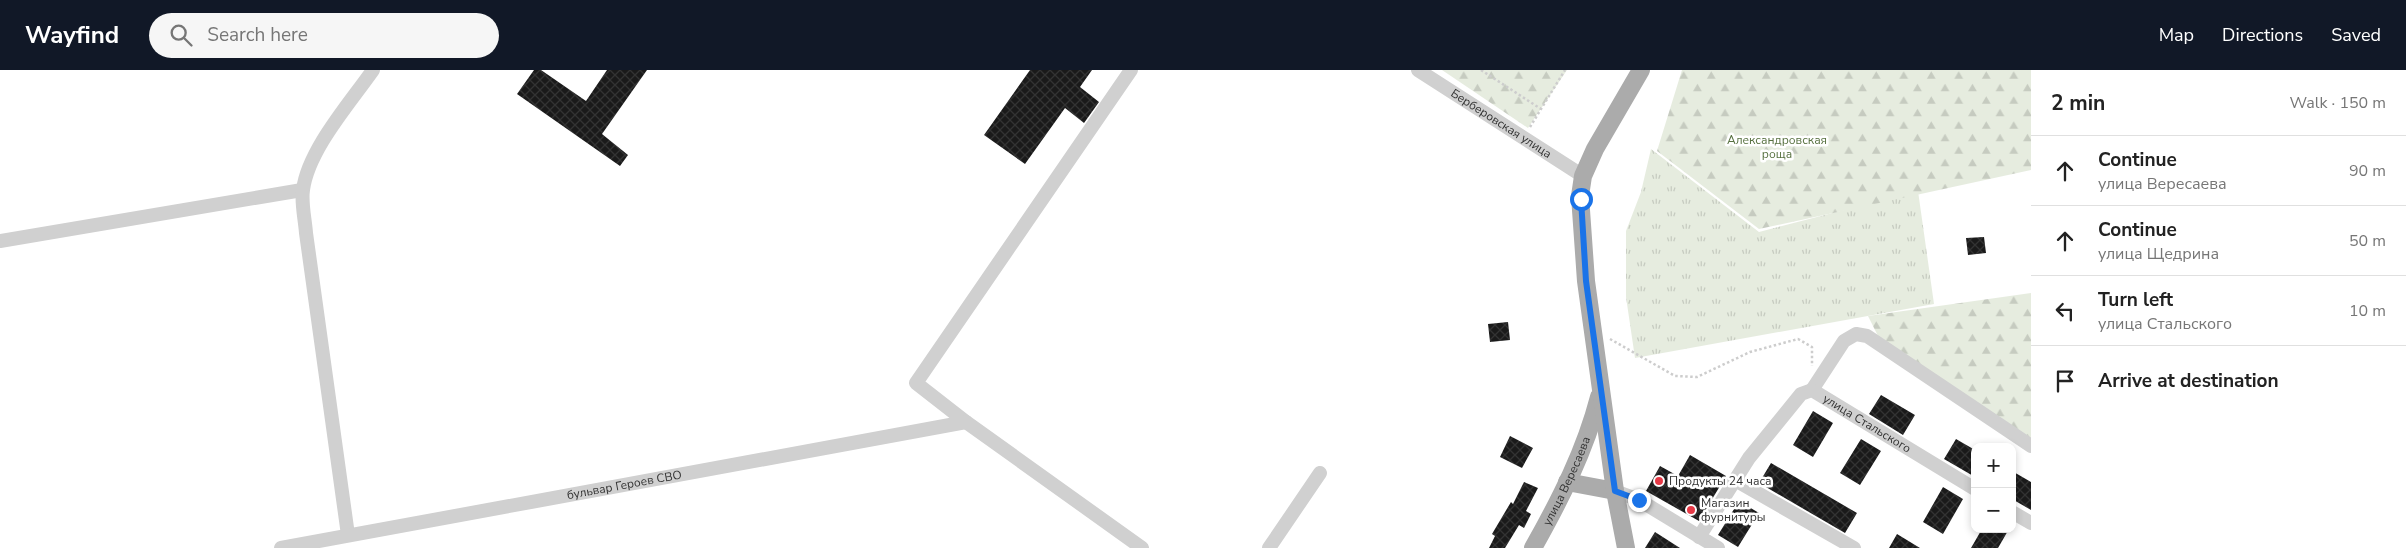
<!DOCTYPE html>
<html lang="en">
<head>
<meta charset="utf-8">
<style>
  :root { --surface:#fff; --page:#f6f6f6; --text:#222; --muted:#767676; --line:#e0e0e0; --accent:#111827 }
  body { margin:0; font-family:"Nunito Sans",sans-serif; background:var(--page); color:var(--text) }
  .controls { position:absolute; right:15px; bottom:15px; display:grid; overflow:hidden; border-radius:10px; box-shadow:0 2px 8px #0003 }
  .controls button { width:45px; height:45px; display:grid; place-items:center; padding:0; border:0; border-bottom:1px solid var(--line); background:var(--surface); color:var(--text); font:25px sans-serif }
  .stop { position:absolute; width:15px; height:15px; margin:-11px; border:4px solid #1a73e8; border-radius:50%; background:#fff }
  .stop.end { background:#1a73e8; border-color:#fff; box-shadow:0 1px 5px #0008 }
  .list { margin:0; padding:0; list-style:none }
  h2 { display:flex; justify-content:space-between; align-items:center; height:65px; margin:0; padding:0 20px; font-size:21px }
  h2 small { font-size:16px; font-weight:400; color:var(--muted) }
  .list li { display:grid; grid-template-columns:32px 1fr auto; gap:15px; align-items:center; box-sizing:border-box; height:70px; padding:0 20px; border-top:1px solid var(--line) }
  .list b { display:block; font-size:19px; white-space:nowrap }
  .list p { margin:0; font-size:16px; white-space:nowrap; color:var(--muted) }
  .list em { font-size:16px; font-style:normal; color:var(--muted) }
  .icon { flex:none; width:28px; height:28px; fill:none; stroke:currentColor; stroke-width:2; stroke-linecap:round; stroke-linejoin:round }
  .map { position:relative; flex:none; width:2031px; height:478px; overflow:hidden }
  header { display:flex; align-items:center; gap:30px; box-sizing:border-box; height:70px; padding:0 25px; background:var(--accent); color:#fff }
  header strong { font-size:24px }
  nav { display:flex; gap:28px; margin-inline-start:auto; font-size:18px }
  .search { width:350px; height:45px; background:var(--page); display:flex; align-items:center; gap:12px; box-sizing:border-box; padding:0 18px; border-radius:28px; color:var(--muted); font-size:19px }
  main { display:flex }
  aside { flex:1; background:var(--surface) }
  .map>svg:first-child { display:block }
</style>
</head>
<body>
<header>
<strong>Wayfind</strong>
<div class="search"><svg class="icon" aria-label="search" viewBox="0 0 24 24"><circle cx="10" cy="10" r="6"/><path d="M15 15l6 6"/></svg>Search here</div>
<nav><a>Map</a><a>Directions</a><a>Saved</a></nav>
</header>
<main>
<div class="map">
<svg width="2031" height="478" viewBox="0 0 2031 478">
  <defs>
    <pattern id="grass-tufts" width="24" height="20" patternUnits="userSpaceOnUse" patternTransform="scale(1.25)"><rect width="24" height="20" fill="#e6ecdf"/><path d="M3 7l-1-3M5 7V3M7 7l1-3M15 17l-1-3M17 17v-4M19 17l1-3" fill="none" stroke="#c6cbc0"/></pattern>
    <pattern id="forest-firs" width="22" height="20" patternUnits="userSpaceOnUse" patternTransform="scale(1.25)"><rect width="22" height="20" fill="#e6ecdf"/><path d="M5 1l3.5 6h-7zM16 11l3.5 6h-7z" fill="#c6cbc0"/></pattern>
    <pattern id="building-cross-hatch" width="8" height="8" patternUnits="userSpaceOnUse" patternTransform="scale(1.25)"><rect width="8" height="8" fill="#1a1a1a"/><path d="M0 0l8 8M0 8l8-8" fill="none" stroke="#333"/></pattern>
  </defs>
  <rect width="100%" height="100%" fill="#fff"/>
  <path fill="url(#grass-tufts)" d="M1651 79 1759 162 1918 121 1934 234 1635 288 1626 227V161L1641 122Z"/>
  <path fill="url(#forest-firs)" d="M1442 0H1567L1528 58Z
    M1682 0H2031V100L1759 159 1657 81Z
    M2031 223V370L1878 266 1868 246Z"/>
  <path fill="url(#building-cross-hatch)" d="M534 0H541L586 31 607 0H647L602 64 628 85 620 96 517 24Z
    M1030 0H1092L1080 17 1099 32 1084 53 1065 38 1025 94 984 65Z
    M1984 167 1986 183 1968 185 1966 168Z
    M1508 252 1510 270 1490 272 1488 254Z
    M1881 325 1915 345 1903 365 1869 344Z
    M1813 341 1833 353 1813 387 1793 375Z
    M1510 366 1533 378 1522 398 1500 387Z
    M1861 369 1881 381 1860 415 1840 403Z
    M1956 369 1975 380V407L1944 389Z
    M1690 385 1726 406 1699 451 1646 421 1660 396 1678 406Z
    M1771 393 1857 443 1845 463 1759 413Z
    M2012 401 2031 412V440L2012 429Z
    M1524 412 1538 418 1526 441 1531 444 1524 458 1519 455 1505 478H1489L1495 466 1492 464 1511 432 1513 434Z
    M1943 417 1963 429 1943 464 1923 452Z
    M1739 431 1759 443 1738 477 1718 465Z
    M1982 459H2009L1998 478H1971Z
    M1655 462 1680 478H1645Z
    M1897 464 1920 478H1889Z"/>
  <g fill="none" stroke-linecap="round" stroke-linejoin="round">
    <path stroke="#cdcdcd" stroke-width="2.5" stroke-dasharray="2.5 2.5" stroke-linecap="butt" d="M1481 0 1541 39
      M1530 57 1565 0
      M1610 269 1675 306 1697 307 1750 282 1798 269 1812 277V296"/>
    <g stroke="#d0d0d0" stroke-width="14">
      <path d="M1131 0 916 313 966 352 1142 478"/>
      <path id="s1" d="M1418 0 1583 106"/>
      <path d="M0 171 302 120"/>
      <path d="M1812 320 1844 271 1856 264 1867 266 2031 376"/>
      <path d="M1735 410 1854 478"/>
      <path d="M1615 421 1639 430 1718 478"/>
      <path d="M2012 442 2031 453"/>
      <path d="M348 465 306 163C305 149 301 133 303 120 308 80 350 33 373 0"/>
      <path id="s2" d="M1699 467 1749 388 1801 324 1812 320 1975 419"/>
      <path id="s3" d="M281 478 966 352"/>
      <path d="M1269 478 1320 403"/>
    </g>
    <g stroke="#ababab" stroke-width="18">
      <path d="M1567 412 1615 421"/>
      <path id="s4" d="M1533 478C1560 430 1585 381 1599 327"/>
      <path d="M1626 478 1615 421 1586 211 1580 126 1583 106 1595 79 1641 0"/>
    </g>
  </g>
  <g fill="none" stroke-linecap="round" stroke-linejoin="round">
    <path stroke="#1a73e8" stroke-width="6" d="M1581 129 1586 211 1615 421 1639 430"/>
  </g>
  <g fill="#e63946" stroke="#fff" stroke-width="2">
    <circle cx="1659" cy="411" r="5"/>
    <circle cx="1691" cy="440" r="5"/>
  </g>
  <g text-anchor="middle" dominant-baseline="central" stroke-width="5" stroke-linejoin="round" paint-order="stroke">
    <g font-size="12" fill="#333" stroke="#fff">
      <text stroke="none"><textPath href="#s1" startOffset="99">Берберовская улица</textPath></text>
      <text stroke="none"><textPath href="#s2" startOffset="252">улица Стальского</textPath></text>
      <text stroke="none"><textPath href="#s4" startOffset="75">улица Вересаева</textPath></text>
      <text stroke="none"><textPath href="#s3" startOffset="349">бульвар Героев СВО</textPath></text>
    </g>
    <g font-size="12" fill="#56703f" stroke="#fff">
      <text x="1777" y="70">Александровская<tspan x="1777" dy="14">роща</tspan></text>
    </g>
    <g font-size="12" fill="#333" stroke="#fff" text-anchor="start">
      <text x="1669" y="411">Продукты 24 часа</text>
      <text x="1701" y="433">Магазин<tspan x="1701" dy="14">фурнитуры</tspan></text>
    </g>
  </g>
</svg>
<div class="controls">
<button>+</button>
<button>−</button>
</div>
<div class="stop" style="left:1581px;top:129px"></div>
<div class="stop end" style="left:1639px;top:430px"></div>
</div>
<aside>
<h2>2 min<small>Walk · 150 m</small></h2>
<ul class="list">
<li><svg class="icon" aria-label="ahead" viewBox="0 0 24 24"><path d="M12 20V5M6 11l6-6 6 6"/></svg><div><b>Continue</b><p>улица Вересаева</p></div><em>90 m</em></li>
<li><svg class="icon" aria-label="ahead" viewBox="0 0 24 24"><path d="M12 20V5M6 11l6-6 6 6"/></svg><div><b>Continue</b><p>улица Щедрина</p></div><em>50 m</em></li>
<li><svg class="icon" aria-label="left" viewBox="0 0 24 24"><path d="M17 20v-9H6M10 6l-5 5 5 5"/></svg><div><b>Turn left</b><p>улица Стальского</p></div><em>10 m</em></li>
<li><svg class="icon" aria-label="arrive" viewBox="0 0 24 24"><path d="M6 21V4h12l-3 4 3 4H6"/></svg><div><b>Arrive at destination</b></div></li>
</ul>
</aside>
</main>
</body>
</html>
